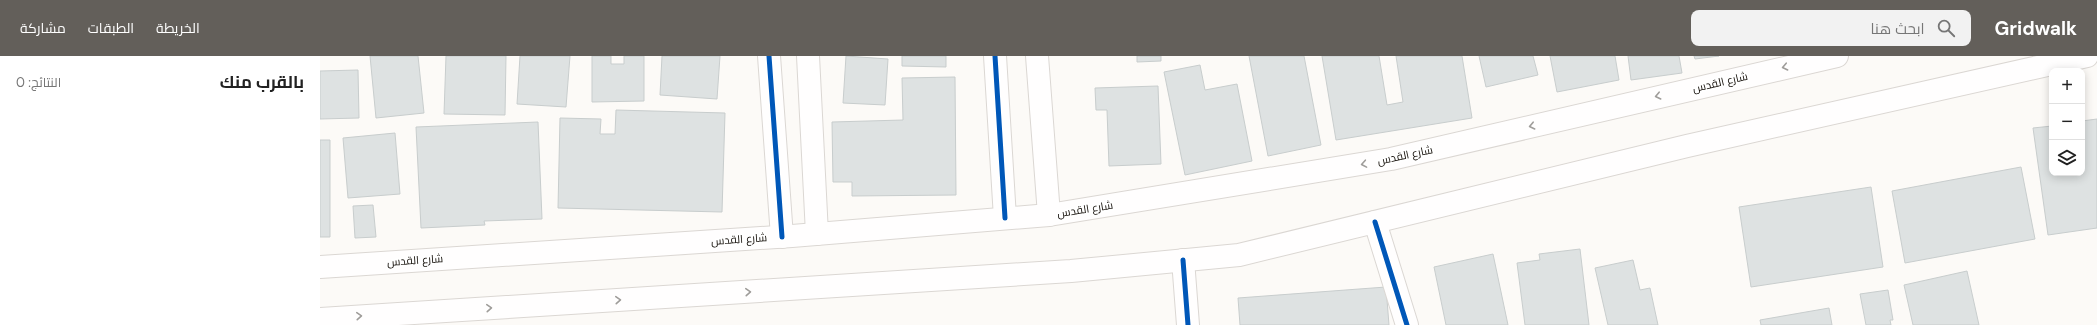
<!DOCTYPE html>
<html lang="ar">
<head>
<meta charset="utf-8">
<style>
  :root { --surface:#fff; --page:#f2f2f2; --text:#222; --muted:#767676; --line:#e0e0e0; --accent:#635f5a }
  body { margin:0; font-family:"DM Sans",Cairo,sans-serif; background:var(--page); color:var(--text); direction:rtl }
  .controls { position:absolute; right:12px; top:12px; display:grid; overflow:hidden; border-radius:8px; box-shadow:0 2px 10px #0003 }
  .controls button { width:36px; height:36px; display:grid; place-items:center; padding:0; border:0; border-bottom:1px solid var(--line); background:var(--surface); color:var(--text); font:20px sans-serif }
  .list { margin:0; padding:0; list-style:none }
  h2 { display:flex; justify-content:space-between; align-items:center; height:52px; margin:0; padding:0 16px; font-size:17px }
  h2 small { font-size:13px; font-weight:400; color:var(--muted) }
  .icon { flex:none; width:22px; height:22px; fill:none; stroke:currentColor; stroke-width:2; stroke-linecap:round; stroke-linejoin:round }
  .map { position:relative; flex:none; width:1777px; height:269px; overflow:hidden; direction:ltr }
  header { display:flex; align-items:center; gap:24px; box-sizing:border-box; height:56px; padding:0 20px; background:var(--accent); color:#fff }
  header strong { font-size:19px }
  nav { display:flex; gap:22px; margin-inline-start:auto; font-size:14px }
  .search { width:280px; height:36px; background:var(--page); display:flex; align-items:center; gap:10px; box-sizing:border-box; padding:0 14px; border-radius:8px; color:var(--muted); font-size:15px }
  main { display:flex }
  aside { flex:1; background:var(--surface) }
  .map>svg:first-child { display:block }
</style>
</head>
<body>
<header>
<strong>Gridwalk</strong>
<div class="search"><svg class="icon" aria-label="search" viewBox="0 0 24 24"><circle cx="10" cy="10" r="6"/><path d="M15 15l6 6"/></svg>ابحث هنا</div>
<nav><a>الخريطة</a><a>الطبقات</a><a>مشاركة</a></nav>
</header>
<main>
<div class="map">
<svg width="1777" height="269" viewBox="0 0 1777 269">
  <rect width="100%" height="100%" fill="#fcfaf7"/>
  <path fill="#dee2e2" stroke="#c8cdcd" d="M50 0H98L104 57 56 62Z
    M126 0H186L185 59 124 58Z
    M200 0H250L246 51 197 48Z
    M272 0H291V8H304V0H324V45L272 46Z
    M342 0H400L397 43 340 39Z
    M526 0 568 3 565 49 523 47Z
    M582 0H626V11L582 10Z
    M817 0H841V5L817 6Z
    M929 0H984L1001 89 948 100Z
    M1002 0H1059L1067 49 1083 46 1076 0H1142L1152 62 1016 84Z
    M1159 0H1213L1218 19 1166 31Z
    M1230 0H1295L1299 24 1237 36Z
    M1308 0H1359L1362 17 1311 24Z
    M1374 0H1399L1375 3Z
    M880 9 885 34 917 28 932 105 865 119 844 16Z
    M38 14 39 62 0 63V15Z
    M635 21 636 139 532 140V126H513L512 66 583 64 582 22Z
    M838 30 841 108 789 110 787 54H776L775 32Z
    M296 54 405 57 402 156 238 152 240 62 281 63 280 78H295Z
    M1777 63V172L1728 179 1713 72 1732 70V117H1762V65Z
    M218 66 222 163 164 165 165 169 101 172 96 71Z
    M75 77 80 138 28 142 23 82Z
    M0 84H10V181H0Z
    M1701 111 1715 183 1585 207 1572 135Z
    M1551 131 1563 211 1431 231 1419 151Z
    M53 149 56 181 35 182 33 150Z
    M1260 193 1269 269H1205L1197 207 1220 204 1219 198Z
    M1173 198 1188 269H1126L1114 211Z
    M1313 204 1320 234 1330 232 1338 269H1288L1275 212Z
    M1647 215 1659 269H1593L1584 229Z
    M1066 231 1069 269H920L918 242Z
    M1568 234 1573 264H1570L1571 269H1546L1540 238Z
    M1509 252 1512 269H1441L1440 264Z"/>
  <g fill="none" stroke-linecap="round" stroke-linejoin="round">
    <g stroke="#dbd7d3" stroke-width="24">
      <path id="minor" d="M449 0 462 181
        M488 0 497 178
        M675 0 685 162
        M717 0 729 159
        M1055 166 1087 269
        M863 204 868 269"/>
    </g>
    <g stroke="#dbd7d3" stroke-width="24">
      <path id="major" d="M0 211 472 180 729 159 1071 103 1517 0
        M0 263 751 215 919 199 1367 90 1767 0"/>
    </g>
    <use href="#minor" stroke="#fffefe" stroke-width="22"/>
    <use href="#major" stroke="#fffefe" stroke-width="22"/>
    <g stroke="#fff" stroke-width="8">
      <path id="cycleway" d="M449 0 462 181
        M675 0 685 162
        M1055 166 1087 269
        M863 204 868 269"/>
    </g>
    <use href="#cycleway" stroke="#0057b8" stroke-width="5"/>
  </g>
  <defs><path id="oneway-chevron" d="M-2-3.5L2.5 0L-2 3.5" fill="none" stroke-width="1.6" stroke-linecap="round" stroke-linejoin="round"/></defs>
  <g stroke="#9f9d9a">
    <use href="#oneway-chevron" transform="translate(1465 11) rotate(168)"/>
    <use href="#oneway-chevron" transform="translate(1338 40) rotate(167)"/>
    <use href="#oneway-chevron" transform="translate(1212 70) rotate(167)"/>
    <use href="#oneway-chevron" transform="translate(1044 108) rotate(170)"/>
    <use href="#oneway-chevron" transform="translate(428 236) rotate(-4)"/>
    <use href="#oneway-chevron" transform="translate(298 244) rotate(-4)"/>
    <use href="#oneway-chevron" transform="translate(169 252) rotate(-4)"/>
    <use href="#oneway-chevron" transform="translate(39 260) rotate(-4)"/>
  </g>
  <g text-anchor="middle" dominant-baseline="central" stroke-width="4" stroke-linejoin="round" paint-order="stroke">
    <g font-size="11" fill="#100b05" stroke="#fff">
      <text transform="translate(1400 26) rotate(-13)">شارع القدس</text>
      <text transform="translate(1085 99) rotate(-12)">شارع القدس</text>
      <text transform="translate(765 153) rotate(-9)">شارع القدس</text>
      <text transform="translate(419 183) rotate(-4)">شارع القدس</text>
      <text transform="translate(95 204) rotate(-4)">شارع القدس</text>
    </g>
  </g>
</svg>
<div class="controls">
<button>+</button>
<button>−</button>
<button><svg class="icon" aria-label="layers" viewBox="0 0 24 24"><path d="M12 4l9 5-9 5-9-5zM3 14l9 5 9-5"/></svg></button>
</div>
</div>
<aside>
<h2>بالقرب منك<small>النتائج: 0</small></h2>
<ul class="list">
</ul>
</aside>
</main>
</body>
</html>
